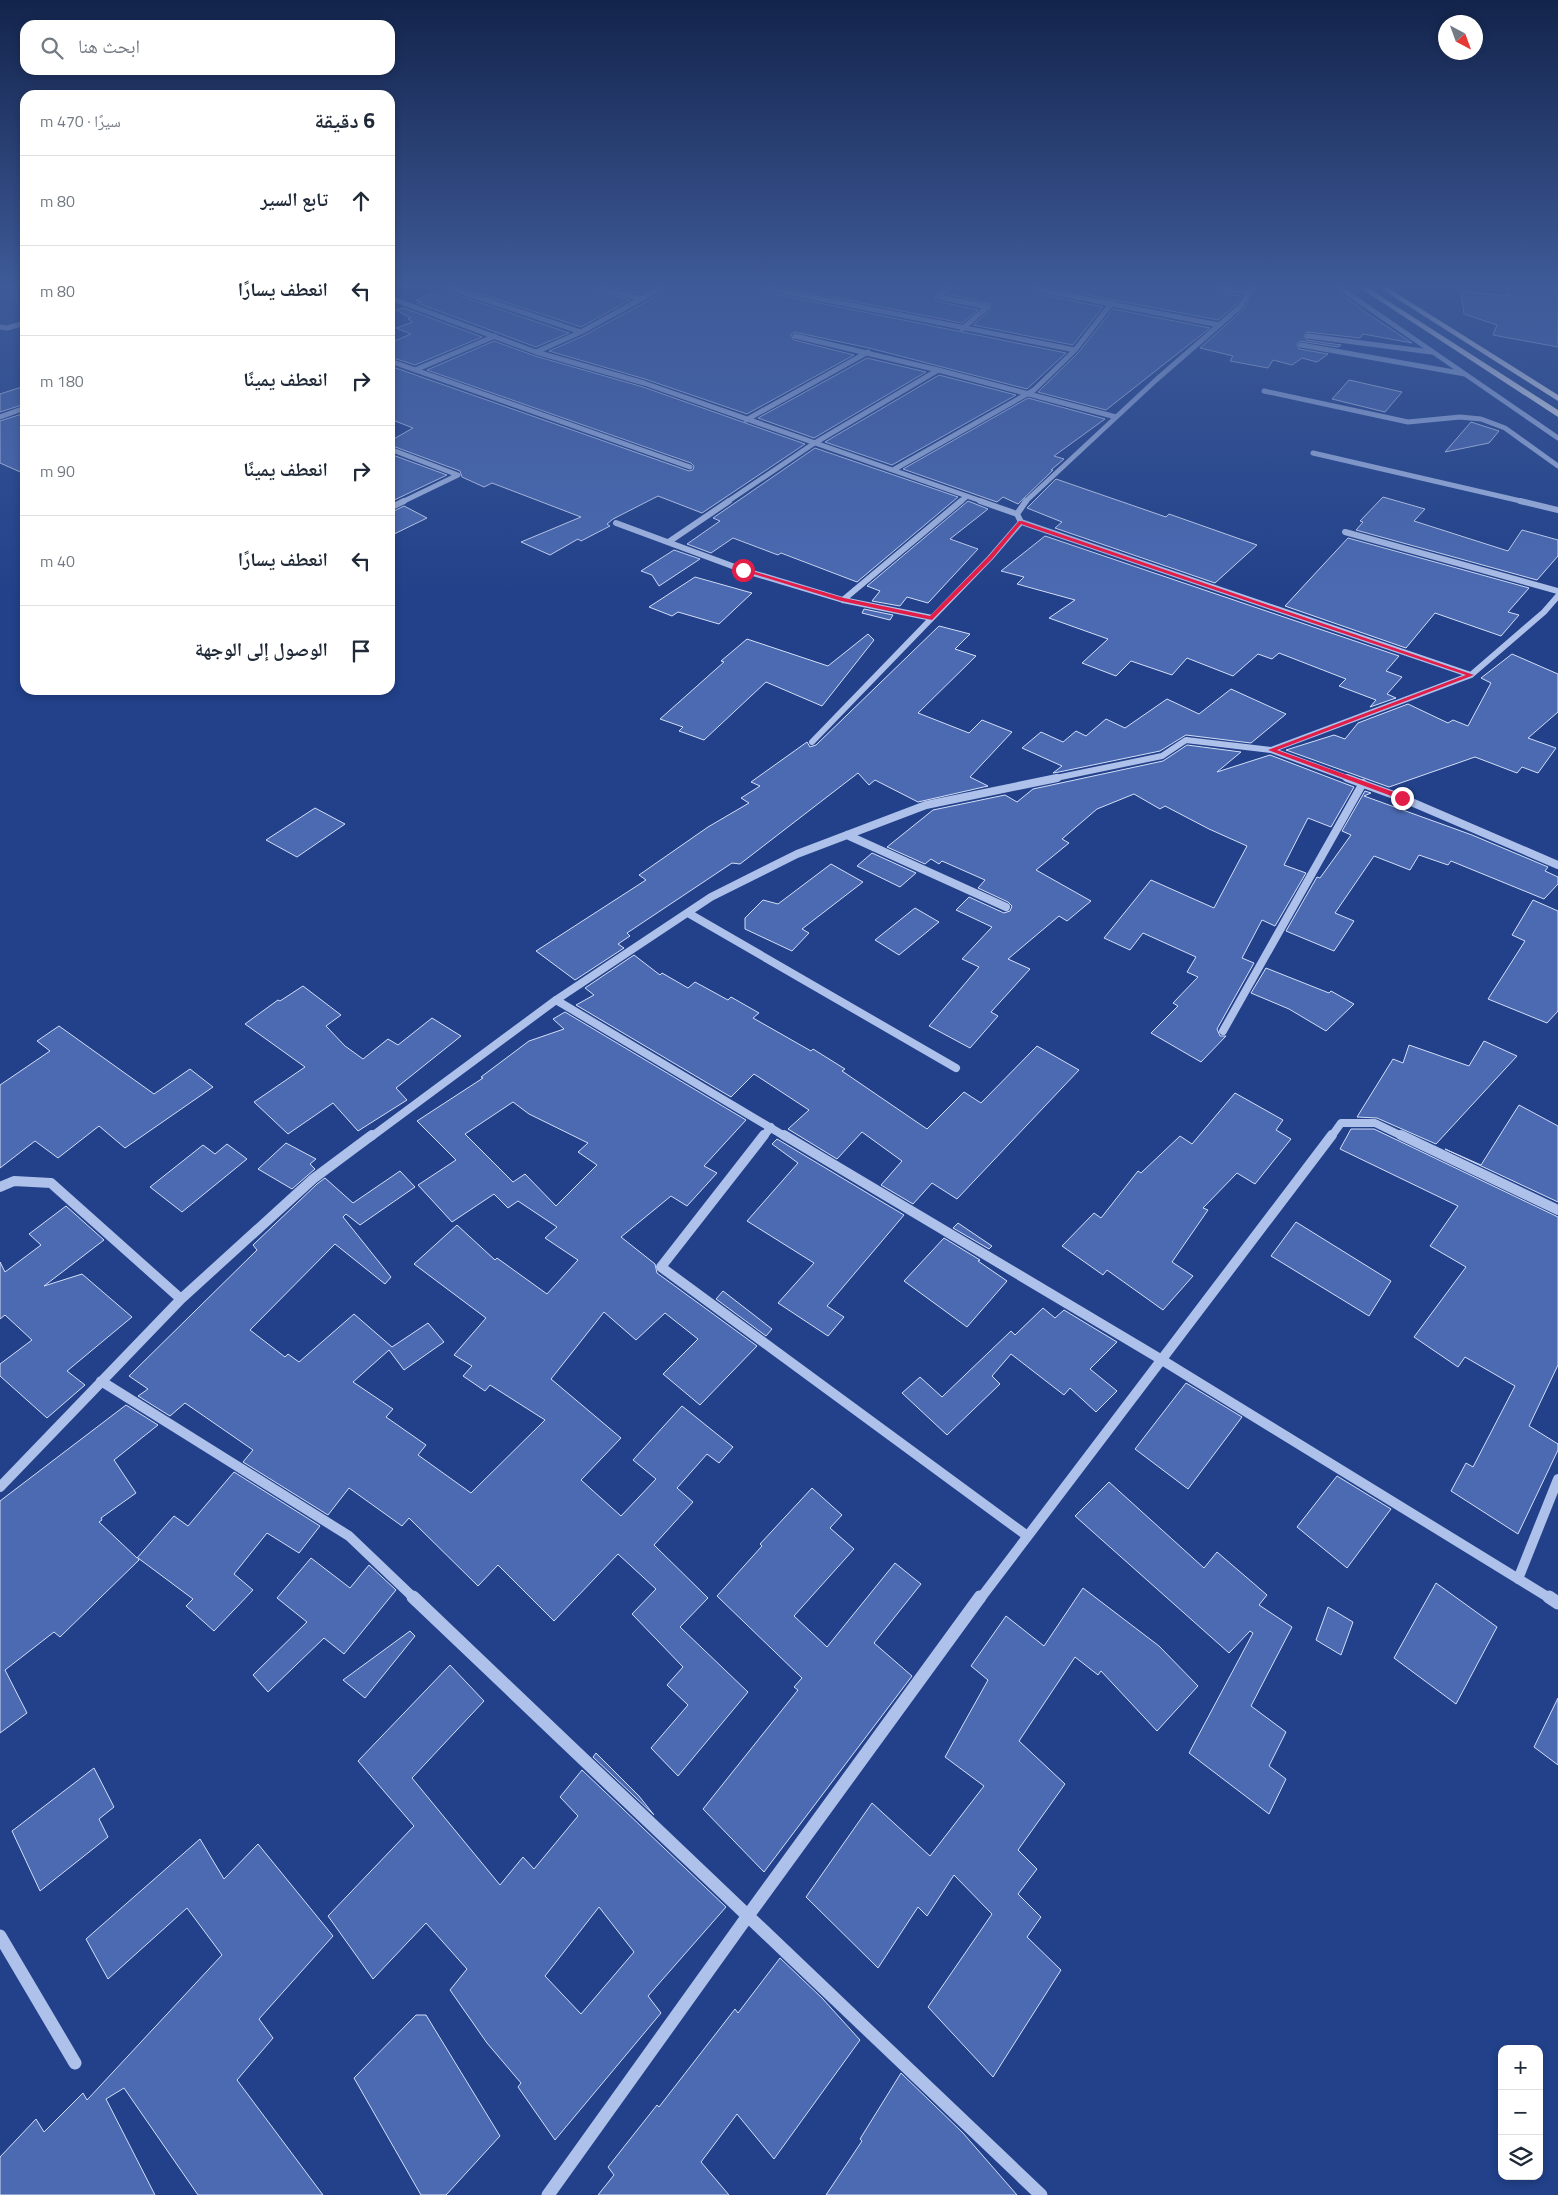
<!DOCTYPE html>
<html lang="ar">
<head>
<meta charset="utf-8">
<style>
  :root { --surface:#fff; --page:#f6f6f7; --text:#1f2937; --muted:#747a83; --line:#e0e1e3 }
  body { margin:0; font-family:"Titillium Web","Noto Naskh Arabic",sans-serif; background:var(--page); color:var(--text); direction:rtl }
  .controls { position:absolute; right:15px; bottom:15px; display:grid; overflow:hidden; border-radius:10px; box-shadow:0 2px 8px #0003 }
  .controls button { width:45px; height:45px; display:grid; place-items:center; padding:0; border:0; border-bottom:1px solid var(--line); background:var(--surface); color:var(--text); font:25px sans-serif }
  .compass { position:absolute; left:1438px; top:15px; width:45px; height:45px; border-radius:50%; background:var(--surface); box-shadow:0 2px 8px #0003; rotate:139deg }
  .stop { position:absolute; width:15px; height:15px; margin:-11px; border:4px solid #e11d48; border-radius:50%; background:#fff }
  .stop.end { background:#e11d48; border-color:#fff; box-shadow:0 1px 5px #0008 }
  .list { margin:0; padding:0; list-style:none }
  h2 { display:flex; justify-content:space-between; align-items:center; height:65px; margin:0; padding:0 20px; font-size:21px }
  h2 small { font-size:16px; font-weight:400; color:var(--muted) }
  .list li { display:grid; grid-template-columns:32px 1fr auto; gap:15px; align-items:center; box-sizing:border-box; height:90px; padding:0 20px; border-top:1px solid var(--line) }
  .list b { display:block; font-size:19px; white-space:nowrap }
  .list em { font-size:16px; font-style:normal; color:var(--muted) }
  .icon { flex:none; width:28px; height:28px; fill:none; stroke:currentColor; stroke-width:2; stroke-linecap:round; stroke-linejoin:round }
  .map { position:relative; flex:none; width:1558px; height:2195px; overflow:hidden; direction:ltr }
  .search { position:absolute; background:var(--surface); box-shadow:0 2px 8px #0003; left:20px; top:20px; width:375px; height:55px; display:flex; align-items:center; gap:12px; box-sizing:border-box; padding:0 18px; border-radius:15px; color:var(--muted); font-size:19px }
  .panel { position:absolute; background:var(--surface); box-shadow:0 2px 8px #0003; left:20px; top:90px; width:375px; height:605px; border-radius:15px; direction:rtl }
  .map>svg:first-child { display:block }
</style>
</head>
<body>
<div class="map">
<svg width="1558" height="2195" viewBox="0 0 1558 2195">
  <rect width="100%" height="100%" fill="#22418a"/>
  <path fill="#4b6ab2" stroke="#d3def8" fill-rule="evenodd" d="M446 288 449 292 569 333 536 347 417 303 422 302 416 300Z
    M462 288H596L599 292 630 300 581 327Z
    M616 288H653L641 294Z
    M665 288H762L765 292 1066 353 1027 389 869 348 794 332 791 335 794 340 854 355 747 414 645 379 549 351 583 336 644 303 663 292Z
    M786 288H942L935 296 936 301 978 310 962 323Z
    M951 288H1031L1034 293 1103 307 1073 345 973 325 990 310V304L947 294Z
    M1050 288H1105L1123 291 1127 288H1214L1217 292 1241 296 1238 303 1218 320Z
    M1255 288H1336L1338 292 1368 314 1412 343 1363 334 1360 338 1307 332 1304 336 1307 340 1341 345 1338 347 1300 341 1297 344 1299 349 1328 354 1317 362 1302 358 1292 365 1273 360 1268 368 1230 361 1233 356 1200 348 1244 309Z
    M1504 288H1558V347L1493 335 1497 325 1464 314 1461 291 1509 296Z
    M404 308 482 337 415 365 390 357V343L411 334 396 328 413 322 408 319 411 318 396 310Z
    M1113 309 1210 328 1106 410 1038 392 1078 353Z
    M494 341 535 356 643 387 805 444 702 513 658 496 613 519 607 524 610 526 581 541 578 539 550 555 521 542 581 517 492 483 484 487 462 477 460 471 390 445V441L413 428 390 419V366L689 471 693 470 694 466 691 463 427 370Z
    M867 358 926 372 814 438 758 418Z
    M939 375 1016 395 892 465 825 442Z
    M1349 380 1402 392 1385 412 1332 399Z
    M25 386V404L0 412V394Z
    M1028 398 1105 419 1054 456 1064 459 1051 470H1053L1018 504 1003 497 997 502 903 469Z
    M25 413V474L0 463V421Z
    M1471 422 1499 431 1489 443 1445 452Z
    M815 448 958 497 857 582 781 553 778 555 733 538 711 553 687 544 720 521 713 518Z
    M390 454 447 475 390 502Z
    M1056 479 1166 517 1169 514 1257 545 1215 583 1055 528 1062 522 1027 508Z
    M1383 497 1425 509 1414 521 1508 551 1522 530 1558 540V556L1537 580 1356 530 1363 522 1360 521Z
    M968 501 988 509 950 539 978 549 928 603 907 597 900 606 872 601 880 591 867 586Z
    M404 506 427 518 390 536V513Z
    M1045 536 1399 656 1386 671 1402 677 1387 694 1396 698 1370 707 1376 700 1339 686 1346 679 1279 653 1272 659 1258 654 1233 676 1187 658 1172 675 1131 661 1116 676 1082 663 1108 639 1049 618 1075 600 1017 584 1024 577 1001 571Z
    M1348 538 1529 588 1508 612 1519 615 1501 636 1435 613 1406 648 1285 606Z
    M674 550 700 559 659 586 652 575 641 571Z
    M695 577 752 593 719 624 678 612 672 616 649 607Z
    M864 609 893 615 890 620 862 613Z
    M939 626 970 634 955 649 976 656 918 713 969 733 982 720 1012 732 970 777 988 786 918 802 875 780 869 785 858 773 740 864 732 863 627 933 630 936 618 944 624 948 575 980 536 951 646 880 639 875 708 827 749 803 741 798 760 786 751 782 807 742 810 747 816 745Z
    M868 634 874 640 822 706 766 682 704 740 679 731 683 727 660 719 724 662 721 661 747 639 828 666Z
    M1512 654 1558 674V712L1528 738 1556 748 1538 773 1522 767 1517 773 1475 757 1389 787 1286 750 1334 735 1345 739 1358 723 1408 704 1448 723 1453 720 1468 726 1491 683 1481 678Z
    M1231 689 1286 714 1251 743 1186 735 1160 751 1059 772 1053 773 1062 766 1022 748 1041 732 1063 742 1076 731 1086 736 1106 719 1125 728 1167 699 1199 714Z
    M1187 745 1241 752 1217 772 1270 755 1354 787 1331 827 1308 818 1284 865 1306 873 1275 926 1262 920 1242 958 1254 963 1217 1029 1220 1036H1226L1201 1062 1151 1033 1178 1006 1173 1003 1198 977 1187 972 1196 957 1143 933 1130 950 1104 938 1151 880 1214 908 1247 846 1209 829 1165 806 1160 809 1134 794 1097 809 1062 839 1069 843 1036 870 1091 901 1067 921 1059 916 1008 959 1030 969 991 1012 998 1016 970 1048 929 1026 979 967 962 959 992 927 956 910 969 897 1004 913 1010 911 1012 906 1008 902 978 888 985 880 942 861 939 864 931 859 925 864 887 847 933 810 1005 795 1017 802 1033 789 1163 761Z
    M1365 791 1371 793 1364 796 1472 835 1548 867 1545 871 1558 877V884L1544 899 1451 861 1448 865 1419 855 1410 870 1374 856 1335 913 1354 921 1334 951 1286 931 1317 877 1320 878 1351 835 1342 831Z
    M315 808 345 824 297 857 266 840Z
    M872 853 916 873 900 887 857 866Z
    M831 864 863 882 802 929 809 933 792 951 745 929V918L763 900 778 904Z
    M1533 900 1558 911V1011L1547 1023 1488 999 1525 941 1512 935Z
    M915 908 939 922 899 955 875 940Z
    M634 955 660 975 662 973 688 988 695 982 728 1000 731 997 759 1013 753 1018 811 1051 813 1049 845 1069 842 1071 927 1129 964 1092 981 1103 1037 1046 1079 1070 957 1199 932 1183 913 1204 881 1185 902 1161 862 1132 837 1159 788 1129 809 1110 754 1074 731 1097 576 1005 594 995 585 988Z
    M1266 968 1329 993 1331 991 1354 1004 1326 1031 1289 1009 1251 993Z
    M303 986 341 1015 326 1026 345 1046 363 1059 388 1039 398 1045 432 1018 461 1036 396 1088 407 1100 358 1131 333 1103 288 1134 254 1102 305 1067 245 1024 278 1000 280 1001Z
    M565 1012 746 1120 704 1166 717 1173 687 1206 671 1196 621 1237 655 1264 657 1273 757 1346 700 1405 663 1374 698 1339 665 1313 636 1340 604 1312 551 1379 621 1438 581 1480 621 1516 656 1479 633 1460 682 1406 733 1447 719 1463 707 1454 677 1488 693 1502 654 1545 708 1598 680 1627 748 1692 678 1776 651 1748 688 1705 667 1685 683 1667 632 1614 656 1589 618 1554 554 1621 498 1565 478 1586 409 1518 402 1526 349 1488 328 1515 243 1462 253 1450 185 1403 170 1416 138 1396 148 1389 129 1376 257 1250 253 1245 317 1184 325 1178 353 1203 400 1171 415 1187 360 1225 346 1214 343 1217 391 1277 385 1284 335 1244 250 1330 285 1357 288 1354 299 1362 354 1314 392 1347 428 1323 444 1342 404 1370 389 1350 353 1382 393 1409 386 1417 426 1445 418 1455 471 1493 545 1420 490 1385 485 1391 463 1376 472 1366 454 1355 486 1318 414 1264 457 1225 495 1260 497 1258 547 1294 578 1260 545 1238 557 1227 518 1201 508 1208 494 1194 452 1222 418 1185 456 1160 417 1121 483 1078 481 1077 529 1041 564 1029 553 1019ZM513 1102 529 1114 588 1143 578 1152 597 1165 556 1206 525 1174 513 1182 465 1134Z
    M59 1026 154 1094 190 1069 213 1087 125 1148 99 1126 58 1158 35 1141 0 1168V1085L50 1051 37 1041Z
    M1484 1041 1517 1056 1436 1144 1377 1118 1357 1117 1393 1059 1403 1063 1409 1045 1469 1066Z
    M1235 1093 1283 1120 1276 1130 1291 1139 1255 1184 1237 1173 1203 1208 1208 1210 1172 1262 1193 1276 1163 1310 1107 1270 1103 1275 1062 1246 1094 1213 1101 1218 1138 1171 1141 1173 1180 1136 1192 1144Z
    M1519 1105 1558 1126V1202L1445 1149 1481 1165Z
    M1351 1129H1374L1558 1217V1365L1529 1426 1558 1444V1450L1518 1534 1451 1491 1466 1463 1473 1467 1515 1386 1465 1357 1458 1367 1414 1337 1466 1267 1430 1246 1458 1206 1340 1149Z
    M777 1139 904 1215 827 1306 844 1317 828 1336 778 1303 814 1263 747 1221 798 1163 772 1144Z
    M286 1143 316 1159 310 1164 315 1169 292 1189 258 1169Z
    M227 1144 247 1159 182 1212 150 1187 203 1145 215 1154Z
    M66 1206 104 1240 44 1286 82 1274 132 1317 67 1371 85 1385 47 1418 0 1376V1364L32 1340 5 1315 0 1319V1262L5 1272 41 1245 29 1234Z
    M1296 1222 1391 1281 1369 1316 1271 1256Z
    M958 1223 992 1246 989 1249 953 1228Z
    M944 1238 980 1260 978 1261 1007 1281 967 1327 904 1281Z
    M723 1291 772 1329 766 1336 716 1299Z
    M1043 1308 1055 1318 1064 1310 1117 1342 1090 1369 1117 1391 1096 1412 1070 1388 1064 1395 1011 1354 992 1376 1000 1384 947 1435 902 1393 920 1377 942 1397 1011 1331 1015 1335Z
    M1186 1383 1242 1417 1188 1489 1135 1449Z
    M126 1405 158 1425 114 1460 136 1493 101 1518 102 1520 99 1522 137 1558 174 1516 188 1526 234 1472 320 1526 299 1553 267 1533 234 1574 253 1590 214 1631 186 1606 193 1599 138 1558 139 1560 60 1637 54 1632 5 1670 27 1713 0 1733V1501Z
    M1337 1476 1391 1509 1347 1568 1297 1527Z
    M1109 1482 1204 1568 1217 1552 1267 1595 1259 1605 1292 1627 1251 1706 1286 1732 1269 1766 1286 1779 1269 1814 1189 1753 1253 1633 1250 1631 1229 1653 1075 1516Z
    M812 1488 842 1515 830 1528 854 1549 794 1616 827 1647 895 1563 921 1584 874 1643 912 1676 764 1872 703 1809 798 1690 794 1687 802 1678 717 1596 762 1546 760 1544Z
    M311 1558 350 1588 369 1565 396 1590 344 1654 324 1638 268 1692 253 1675 307 1622 277 1598Z
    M1436 1583 1497 1627 1456 1704 1394 1658Z
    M1083 1588 1159 1646 1198 1686 1157 1731 1101 1671 1098 1675 1075 1657 1019 1741 1065 1784 1018 1850 1037 1869 1018 1894 1041 1917 1027 1937 1061 1970 993 2077 928 2007 992 1914 954 1875 927 1916 918 1907 878 1968 806 1897 872 1803 930 1856 984 1786 945 1757 988 1680 971 1666 1006 1616 1044 1646Z
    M1328 1607 1353 1622 1341 1655 1316 1640Z
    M410 1631 415 1636 365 1698 343 1680Z
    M450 1665 484 1701 412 1778 500 1885 523 1857 534 1869 578 1816 560 1797 582 1770 726 1907 648 1996 661 2013 555 2140 518 2087 521 2083 487 2043 450 1990 467 1969 426 1923 373 1979 328 1916 414 1826 358 1761ZM599 1907 634 1952 581 2014 545 1976Z
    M1558 1698V1765L1534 1747Z
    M596 1753 639 1796 654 1815 593 1757Z
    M94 1768 114 1807 99 1819 108 1837 40 1891 12 1831Z
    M200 1839 224 1879 258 1844 333 1936 259 2019 273 2038 237 2080 323 2195H198L124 2088 106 2099 155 2195H0V2157L36 2119 44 2132 83 2093 87 2100 222 1955 187 1908 108 1979 86 1939Z
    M780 1958 822 1998 860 2040 774 2159 737 2114 701 2162 729 2195H598L614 2175 608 2167 657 2105 659 2107 735 2009 738 2013Z
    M416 2015H426L500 2136 446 2195H421L354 2078Z
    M901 2073 963 2133 1017 2195H826L862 2141 860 2139Z"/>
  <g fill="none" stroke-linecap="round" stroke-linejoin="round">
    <path stroke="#aec1ea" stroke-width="5" d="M450 288 581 332
      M600 288 642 299
      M766 288 1075 350
      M947 288 939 297 987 307 962 329
      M1218 288 1249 293
      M1340 288 1558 438
      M1035 289 1219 325
      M390 298 536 352 644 383 984 502
      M0 327 7 328 25 323
      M1308 336 1431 352
      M1301 345 1465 374
      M536 352 581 332 661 288
      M390 361 690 467
      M415 370 495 336
      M938 370 1116 417
      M1264 391 1408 422 1460 417 1481 419 1505 428 1558 466
      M0 417 25 408
      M746 420 868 352
      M390 449 458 475 402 502
      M1313 453 1525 502
      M893 470 1034 390 1075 350 1112 303
      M727 502 813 444 938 370 795 336
      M960 502 966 497
      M1025 502 1156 380 1241 306 1251 288"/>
    <path stroke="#aec1ea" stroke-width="6" d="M980 501 1017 514
      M1520 501 1558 510
      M390 508 404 501
      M1021 522 1471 675
      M616 523 743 570 843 600 932 618
      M1345 532 1558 591
      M670 541 729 501
      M843 600 961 501
      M812 742 990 558 1021 522 1017 514 1026 501
      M1271 750 1471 675 1544 612 1558 596
      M1051 779 1162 756 1186 740 1271 750 1350 779"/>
    <path stroke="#aec1ea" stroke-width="8" d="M1347 778 1402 798 1558 865
      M847 835 1006 907
      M688 913 956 1068
      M556 1000 786 1137
      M1223 1031 1363 783
      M371 1137 556 1000 711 897 797 854 926 805 1057 778
      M763 1137 771 1127
      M1331 1137 1341 1123H1375L1404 1137"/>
    <path stroke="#aec1ea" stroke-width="10" d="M764 1135 661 1267 1026 1535
      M784 1135 1162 1360 1551 1599
      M1401 1135 1558 1210
      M0 1187 14 1181 51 1183 181 1299
      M101 1381 349 1536 415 1599
      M0 1487 181 1299 313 1179 372 1135
      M1518 1579 1558 1479
      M980 1599 1332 1135"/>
    <path stroke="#aec1ea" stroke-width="13" d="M413 1597 1041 2195
      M1549 1597 1558 1603
      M0 1936 75 2063
      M548 2195 747 1917 980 1597"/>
    <path fill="#fff" fill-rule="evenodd" d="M1360 288H1368L1558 410V417Z
      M1380 288H1388L1558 395V401Z"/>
  </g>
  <linearGradient id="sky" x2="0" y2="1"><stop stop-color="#13244c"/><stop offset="0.48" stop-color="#3e5a98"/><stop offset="1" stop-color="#3e5a98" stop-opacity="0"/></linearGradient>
  <rect width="1558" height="595" fill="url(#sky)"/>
  <path fill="#e11d48" d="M1019 521H1022L1474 675 1277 750 1405 796 1402 800 1268 750 1466 675 1021 524 992 559 932 620 841 601 741 570 745 569 844 598 930 616 988 557Z"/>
</svg>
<div class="controls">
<button>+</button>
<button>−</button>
<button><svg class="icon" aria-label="layers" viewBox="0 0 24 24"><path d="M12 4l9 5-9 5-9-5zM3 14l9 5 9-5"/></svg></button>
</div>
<svg class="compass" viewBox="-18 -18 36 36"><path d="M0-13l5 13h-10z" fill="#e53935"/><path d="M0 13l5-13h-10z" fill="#747a83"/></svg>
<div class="stop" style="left:743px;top:570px"></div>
<div class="stop end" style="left:1402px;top:798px"></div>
<div class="search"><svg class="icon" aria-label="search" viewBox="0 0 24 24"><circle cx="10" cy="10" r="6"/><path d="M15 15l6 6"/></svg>ابحث هنا</div>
<section class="panel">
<h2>6 دقيقة<small>سيرًا · 470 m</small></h2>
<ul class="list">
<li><svg class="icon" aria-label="ahead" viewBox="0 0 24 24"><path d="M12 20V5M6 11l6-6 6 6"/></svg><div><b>تابع السير</b></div><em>80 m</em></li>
<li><svg class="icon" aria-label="left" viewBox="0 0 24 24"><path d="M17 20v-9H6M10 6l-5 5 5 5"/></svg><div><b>انعطف يسارًا</b></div><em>80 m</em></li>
<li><svg class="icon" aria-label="right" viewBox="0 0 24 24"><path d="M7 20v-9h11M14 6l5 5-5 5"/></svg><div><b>انعطف يمينًا</b></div><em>180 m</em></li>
<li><svg class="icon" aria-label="right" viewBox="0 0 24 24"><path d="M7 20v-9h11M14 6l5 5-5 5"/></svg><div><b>انعطف يمينًا</b></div><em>90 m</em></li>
<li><svg class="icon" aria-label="left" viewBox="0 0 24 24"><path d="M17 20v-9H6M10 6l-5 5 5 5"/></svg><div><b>انعطف يسارًا</b></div><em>40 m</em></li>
<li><svg class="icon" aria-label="arrive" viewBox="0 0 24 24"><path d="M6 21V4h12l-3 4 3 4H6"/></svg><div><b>الوصول إلى الوجهة</b></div></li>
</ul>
</section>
</div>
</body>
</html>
